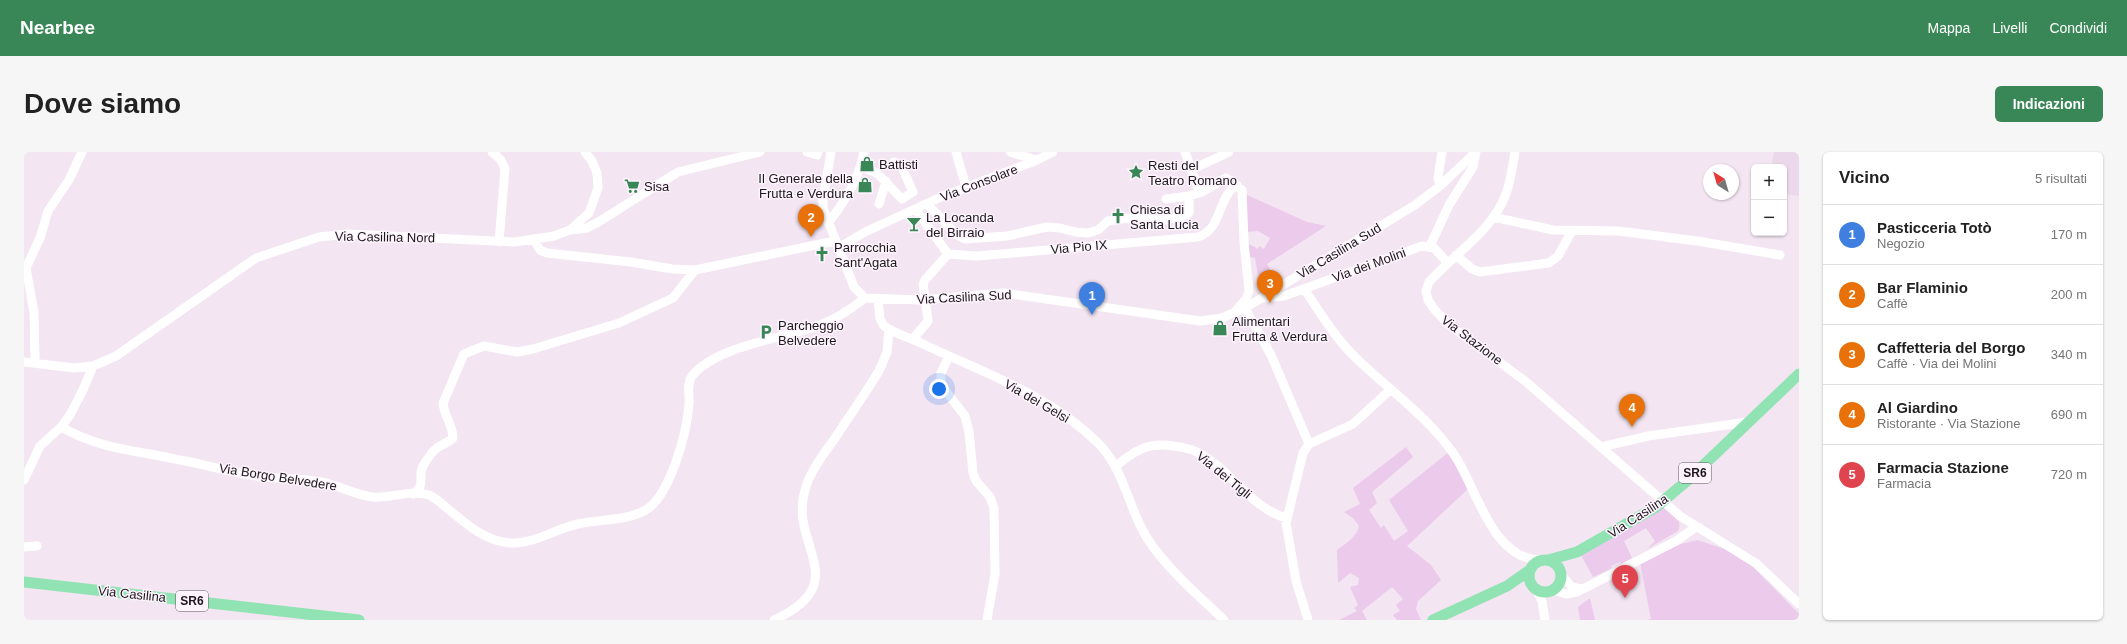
<!DOCTYPE html>
<html lang="it">
<head>
<meta charset="utf-8">
<style>
  :root { --surface:#fff; --page:#f6f6f6; --text:#222; --muted:#767676; --line:#e0e0e0; --accent:#398756 }
  body { margin:0; font-family:Helvetica,sans-serif; background:var(--page); color:var(--text) }
  .controls { position:absolute; right:12px; top:12px; display:grid; overflow:hidden; border-radius:6px; box-shadow:0 1px 3px #0004 }
  .controls button { width:36px; height:36px; display:grid; place-items:center; padding:0; border:0; border-bottom:1px solid var(--line); background:var(--surface); color:var(--text); font:20px sans-serif }
  .compass { position:absolute; left:1679px; top:12px; width:36px; height:36px; border-radius:50%; background:var(--surface); box-shadow:0 1px 3px #0004; rotate:323deg }
  .you { position:absolute; left:915px; top:237px; width:14px; height:14px; margin:-10px; border:3px solid #fff; border-radius:50%; background:#1a73e8; box-shadow:0 0 0 6px #1a73e833 }
  .badge { display:grid; place-items:center; width:26px; height:26px; border-radius:50%; background:var(--accent); color:#fff; font-size:13px; font-weight:700 }
  .pin { position:absolute; translate:-50% -33px; filter:drop-shadow(0 1px 2px #0008) }
  .pin::after { content:''; position:absolute; top:21px; width:14px; height:12px; background:inherit; clip-path:polygon(0 0,100% 0,50% 100%) }
  .list { margin:0; padding:0; list-style:none }
  h2 { display:flex; justify-content:space-between; align-items:center; height:52px; margin:0; padding:0 16px; font-size:17px }
  h2 small { font-size:13px; font-weight:400; color:var(--muted) }
  .list li { display:grid; grid-template-columns:26px 1fr auto; gap:12px; align-items:center; box-sizing:border-box; height:60px; padding:0 16px; border-top:1px solid var(--line) }
  .list b { display:block; font-size:15px; white-space:nowrap }
  .list p { margin:0; font-size:13px; white-space:nowrap; color:var(--muted) }
  .list em { font-size:13px; font-style:normal; color:var(--muted) }
  .map { position:relative; flex:none; width:1775px; height:468px; overflow:hidden; border-radius:6px }
  header { display:flex; align-items:center; gap:24px; box-sizing:border-box; height:56px; padding:0 20px; background:var(--accent); color:#fff }
  header strong { font-size:19px }
  nav { display:flex; gap:22px; margin-inline-start:auto; font-size:14px }
  .intro { display:flex; align-items:center; justify-content:space-between; box-sizing:border-box; height:96px; padding:0 24px }
  h1 { margin:0; font-size:28px }
  .button { padding:10px 18px; border-radius:6px; background:var(--accent); color:#fff; font-size:14px; font-weight:700 }
  main { display:flex; gap:24px; padding:0 24px }
  aside { flex:1; background:var(--surface); border-radius:6px; box-shadow:0 1px 3px #0004 }
  .map>svg:first-child { display:block }
</style>
</head>
<body>
<header>
<strong>Nearbee</strong>
<nav><a>Mappa</a><a>Livelli</a><a>Condividi</a></nav>
</header>
<div class="intro"><h1>Dove siamo</h1><a class="button">Indicazioni</a></div>
<main>
<div class="map">
<svg width="1775" height="468" viewBox="0 0 1775 468">
  <rect width="100%" height="100%" fill="#f3e5f2"/>
  <path fill="#ebd8eb" d="M1750 0H1775V44L1760 42V15H1751V12L1748 11Z"/>
  <path fill="#ebcaeb" d="M1223 43 1283 70 1302 74 1243 112 1247 119 1234 124 1231 106 1224 105 1223 91 1234 97 1235 94 1240 97 1246 86 1234 79 1222 80Z
    M1382 295 1389 305 1348 340 1353 351 1345 358 1357 376 1360 373 1370 389 1384 379 1365 348 1425 300 1444 337 1383 394 1407 413 1417 428 1394 449 1392 457 1397 468H1373L1369 463 1376 459 1372 453 1379 447 1368 435 1338 459 1343 468H1315L1333 459 1330 456 1334 453 1326 435 1334 433 1335 426 1326 421 1314 431 1313 398C1321 392 1333 385 1335 374L1330 367 1320 360 1336 352 1329 336Z
    M1639 354C1646 361 1660 368 1654 379L1623 397 1631 389 1622 376 1600 389 1608 406 1597 412 1596 410 1587 414 1588 416 1569 425 1557 403Z
    M1673 388 1703 398 1728 414 1775 462V468H1623L1627 467 1616 411 1657 392Z
    M1566 446 1571 468H1556L1554 455Z"/>
  <g fill="none" stroke-linecap="round" stroke-linejoin="round">
    <path stroke="#fff" stroke-width="9" d="M468 0 477 8 481 17 475 90
      M783 0 793 3 794 0
      M807 0 799 46V56L830 135 841 146 896 148 980 141 1176 169 1198 166 1221 156 1391 53 1416 34 1452 0
      M932 0 942 35
      M986 0 1009 7 1011 9
      M1161 0 1176 41
      M1491 0C1488 17 1486 35 1478 51 1462 83 1428 104 1405 130L1402 139 1404 148 1410 157 1424 172 1501 229 1656 364 1733 412 1775 452
      M837 15 853 21 878 47 889 40 877 13 870 10
      M1167 18 1205 0
      M1416 34 1414 26 1418 0
      M1165 44 1176 41 1202 26 1218 38 1220 90 1225 139 1222 147 1211 160
      M855 52 862 29
      M903 52 933 83 941 87 983 84 1023 75 1036 76 1051 80 1064 81 1074 78 1084 69 1104 66 1139 68 1160 64 1165 61V44L1142 47
      M892 58 924 102 953 104 1174 85C1199 77 1193 45 1213 33
      M1469 65 1529 78 1594 79 1673 89 1756 103
      M804 71C821 50 835 26 840 0
      M547 78 563 76 576 69 654 20 736 0
      M510 88 516 98 523 101 607 110 648 117 671 118 811 89
      M1406 94 1425 53 1449 15 1452 0
      M814 96 841 80 917 45 1011 9 1029 0
      M1432 103 1448 117 1456 120 1525 111 1534 104 1548 79
      M1280 137C1296 160 1311 186 1332 206 1366 239 1405 265 1431 304 1453 337 1468 408 1517 408
      M1238 146 1260 144 1398 94 1410 96 1424 111
      M854 148 856 167 860 174C872 182 886 186 899 192 960 221 1026 243 1075 292 1101 319 1104 356 1123 386 1143 417 1174 443 1200 468
      M1221 156 1247 203 1285 292 1279 301 1262 371 1272 429 1284 468
      M889 187 904 169 899 132 901 128 924 102
      M925 204 917 221V233L941 264 945 280 949 321 952 329 966 345 970 356 971 422 963 468
      M0 210 50 216 69 214 92 204 232 106 295 85 324 82 490 90 530 84 546 78 565 61 574 36 573 21 568 9 561 0
      M11 210 10 160 2 116 16 86 24 59 45 28 58 0
      M37 275C78 298 111 298 156 308 184 313 212 322 240 325 259 327 279 326 297 330 315 333 330 343 348 345 367 347 386 337 405 343 412 346 418 352 424 357 443 372 460 389 486 391 511 392 531 377 554 372 575 367 601 369 620 359 646 346 663 280 665 252 666 243 662 232 668 224 692 194 760 186 796 173 812 167 827 157 841 146
      M1285 292 1329 272 1367 237
      M1577 295 1624 284 1724 270
      M1092 314C1110 299 1124 290 1149 294 1157 295 1165 296 1173 300 1207 317 1225 355 1262 366
      M0 328 16 294 37 275 46 263 58 240 69 214
      M389 342C403 332 393 325 399 314 402 309 408 299 413 296 418 292 424 291 429 286 429 273 420 264 419 251L440 202 460 194 493 200 509 197 595 171 649 146 671 118
      M0 395 13 394
      M1538 424 1548 435 1558 437
      M1530 438 1542 442 1553 440 1652 389 1672 375
      M1513 439 1518 449 1521 468
      M750 468C832 430 764 393 781 338 786 319 800 302 811 286 826 263 842 241 856 217L863 200 865 177"/>
    <path stroke="#92e3b3" stroke-width="11" d="M1505 424a16 16 0 1 1 32 0a16 16 0 1 1-32 0Z
      M1524 408 1553 400 1632 355 1664 328 1775 222
      M0 430 335 468
      M1409 468 1483 434 1506 418"/>
  </g>
  <defs>
    <g id="shop-bare" transform="scale(1.2)"><path d="M-5-2.5h2.3a2.7 3.5 0 0 1 5.4 0H5L5.5 6h-11ZM-1.5-2.5h3a1.5 2.3 0 0 0-3 0Z" fill="#398756" stroke="#fef4fe" stroke-width="2.5" paint-order="stroke"/></g>
    <g id="sight-bare" transform="scale(1.2)"><path d="M0-6L1.8-2.2L6-1.7L2.9 1.2L3.7 5.4L0 3.3L-3.7 5.4L-2.9 1.2L-6-1.7L-1.8-2.2Z" fill="#398756" stroke="#fef4fe" stroke-width="2.5" paint-order="stroke"/></g>
    <g id="supermarket-bare" transform="scale(1.2)"><path d="M-6-5.5h2.5l.6 2H6L4.5 2H-2.5L-4.4-4H-6ZM-1.5 3.2a1.3 1.3 0 1 0 .1 0ZM3 3.2a1.3 1.3 0 1 0 .1 0Z" fill="#398756" stroke="#fef4fe" stroke-width="2.5" paint-order="stroke"/></g>
    <g id="church-bare" transform="scale(1.2)"><path d="M-1.2-6h2.4v3.5h3.3v2.4h-3.3V6h-2.4V-.1h-3.3v-2.4h3.3Z" fill="#398756" stroke="#fef4fe" stroke-width="2.5" paint-order="stroke"/></g>
    <g id="bar-bare" transform="scale(1.2)"><path d="M-6-5H6L.8 .8V4.5H3.5V6h-7V4.5H-.8V.8Z" fill="#398756" stroke="#fef4fe" stroke-width="2.5" paint-order="stroke"/></g>
    <g id="parking-bare" transform="scale(1.2)"><path d="M-3.5-5.5H1a3.5 3.5 0 0 1 0 7H-1V5.5H-3.5ZM-1-3.4V-.6H.8a1.4 1.4 0 0 0 0-2.8Z" fill="#398756" stroke="#fef4fe" stroke-width="2.5" paint-order="stroke"/></g>
  </defs>
  <g fill-rule="evenodd">
    <use href="#shop-bare" x="843" y="12"/>
    <use href="#sight-bare" x="1112" y="20"/>
    <use href="#shop-bare" x="841" y="33"/>
    <use href="#supermarket-bare" x="608" y="34"/>
    <use href="#church-bare" x="1094" y="64"/>
    <use href="#bar-bare" x="890" y="72"/>
    <use href="#church-bare" x="798" y="102"/>
    <use href="#shop-bare" x="1196" y="176"/>
    <use href="#parking-bare" x="742" y="180"/>
  </g>
  <g text-anchor="middle" dominant-baseline="central" stroke-width="3" stroke-linejoin="round" paint-order="stroke">
    <g fill="#fef4fe" stroke="#5f595f" stroke-width="1">
      <rect x="1655" y="311" width="32" height="20" rx="3"/>
      <rect x="152" y="439" width="32" height="20" rx="3"/>
    </g>
    <g font-size="12" font-weight="bold" fill="#1b171b">
      <text x="1671" y="321">SR6</text>
      <text x="168" y="449">SR6</text>
    </g>
    <g font-size="13" fill="#1b171b" stroke="#fef4fe" text-anchor="start">
      <text x="855" y="12">Battisti</text>
      <text x="1124" y="13">Resti del<tspan x="1124" dy="15">Teatro Romano</tspan></text>
      <text x="829" y="26" text-anchor="end">Il Generale della<tspan x="829" dy="15">Frutta e Verdura</tspan></text>
      <text x="620" y="34">Sisa</text>
      <text x="1106" y="57">Chiesa di<tspan x="1106" dy="15">Santa Lucia</tspan></text>
      <text x="902" y="65">La Locanda<tspan x="902" dy="15">del Birraio</tspan></text>
      <text x="810" y="95">Parrocchia<tspan x="810" dy="15">Sant'Agata</tspan></text>
      <text x="1208" y="169">Alimentari<tspan x="1208" dy="15">Frutta &amp; Verdura</tspan></text>
      <text x="754" y="173">Parcheggio<tspan x="754" dy="15">Belvedere</tspan></text>
    </g>
    <g font-size="13" fill="#1b171b" stroke="#fef4fe">
      <text transform="translate(955 31) rotate(-21)">Via Consolare</text>
      <text transform="translate(361 85) rotate(1)">Via Casilina Nord</text>
      <text transform="translate(1055 95) rotate(-5)">Via Pio IX</text>
      <text transform="translate(1315 99) rotate(-31)">Via Casilina Sud</text>
      <text transform="translate(1345 113) rotate(-20)">Via dei Molini</text>
      <text transform="translate(940 145) rotate(-3)">Via Casilina Sud</text>
      <text transform="translate(1448 188) rotate(37)">Via Stazione</text>
      <text transform="translate(1013 249) rotate(30)">Via dei Gelsi</text>
      <text transform="translate(1200 323) rotate(39)">Via dei Tigli</text>
      <text transform="translate(254 325) rotate(9)">Via Borgo Belvedere</text>
      <text transform="translate(1614 364) rotate(-33)">Via Casilina</text>
      <text transform="translate(108 442) rotate(6)">Via Casilina</text>
    </g>
  </g>
</svg>
<div class="controls">
<button>+</button>
<button>−</button>
</div>
<svg class="compass" viewBox="-18 -18 36 36"><path d="M0-13l5 13h-10z" fill="#e53935"/><path d="M0 13l5-13h-10z" fill="#767676"/></svg>
<div class="you"></div>
<div class="pin badge" style="left:1068px;top:163px;background:#3f7fe0">1</div>
<div class="pin badge" style="left:787px;top:85px;background:#e8710a">2</div>
<div class="pin badge" style="left:1246px;top:151px;background:#e8710a">3</div>
<div class="pin badge" style="left:1608px;top:275px;background:#e8710a">4</div>
<div class="pin badge" style="left:1601px;top:446px;background:#e0444e">5</div>
</div>
<aside>
<h2>Vicino<small>5 risultati</small></h2>
<ul class="list">
<li><span class="badge" style="background:#3f7fe0">1</span><div><b>Pasticceria Totò</b><p>Negozio</p></div><em>170 m</em></li>
<li><span class="badge" style="background:#e8710a">2</span><div><b>Bar Flaminio</b><p>Caffè</p></div><em>200 m</em></li>
<li><span class="badge" style="background:#e8710a">3</span><div><b>Caffetteria del Borgo</b><p>Caffè · Via dei Molini</p></div><em>340 m</em></li>
<li><span class="badge" style="background:#e8710a">4</span><div><b>Al Giardino</b><p>Ristorante · Via Stazione</p></div><em>690 m</em></li>
<li><span class="badge" style="background:#e0444e">5</span><div><b>Farmacia Stazione</b><p>Farmacia</p></div><em>720 m</em></li>
</ul>
</aside>
</main>
</body>
</html>
